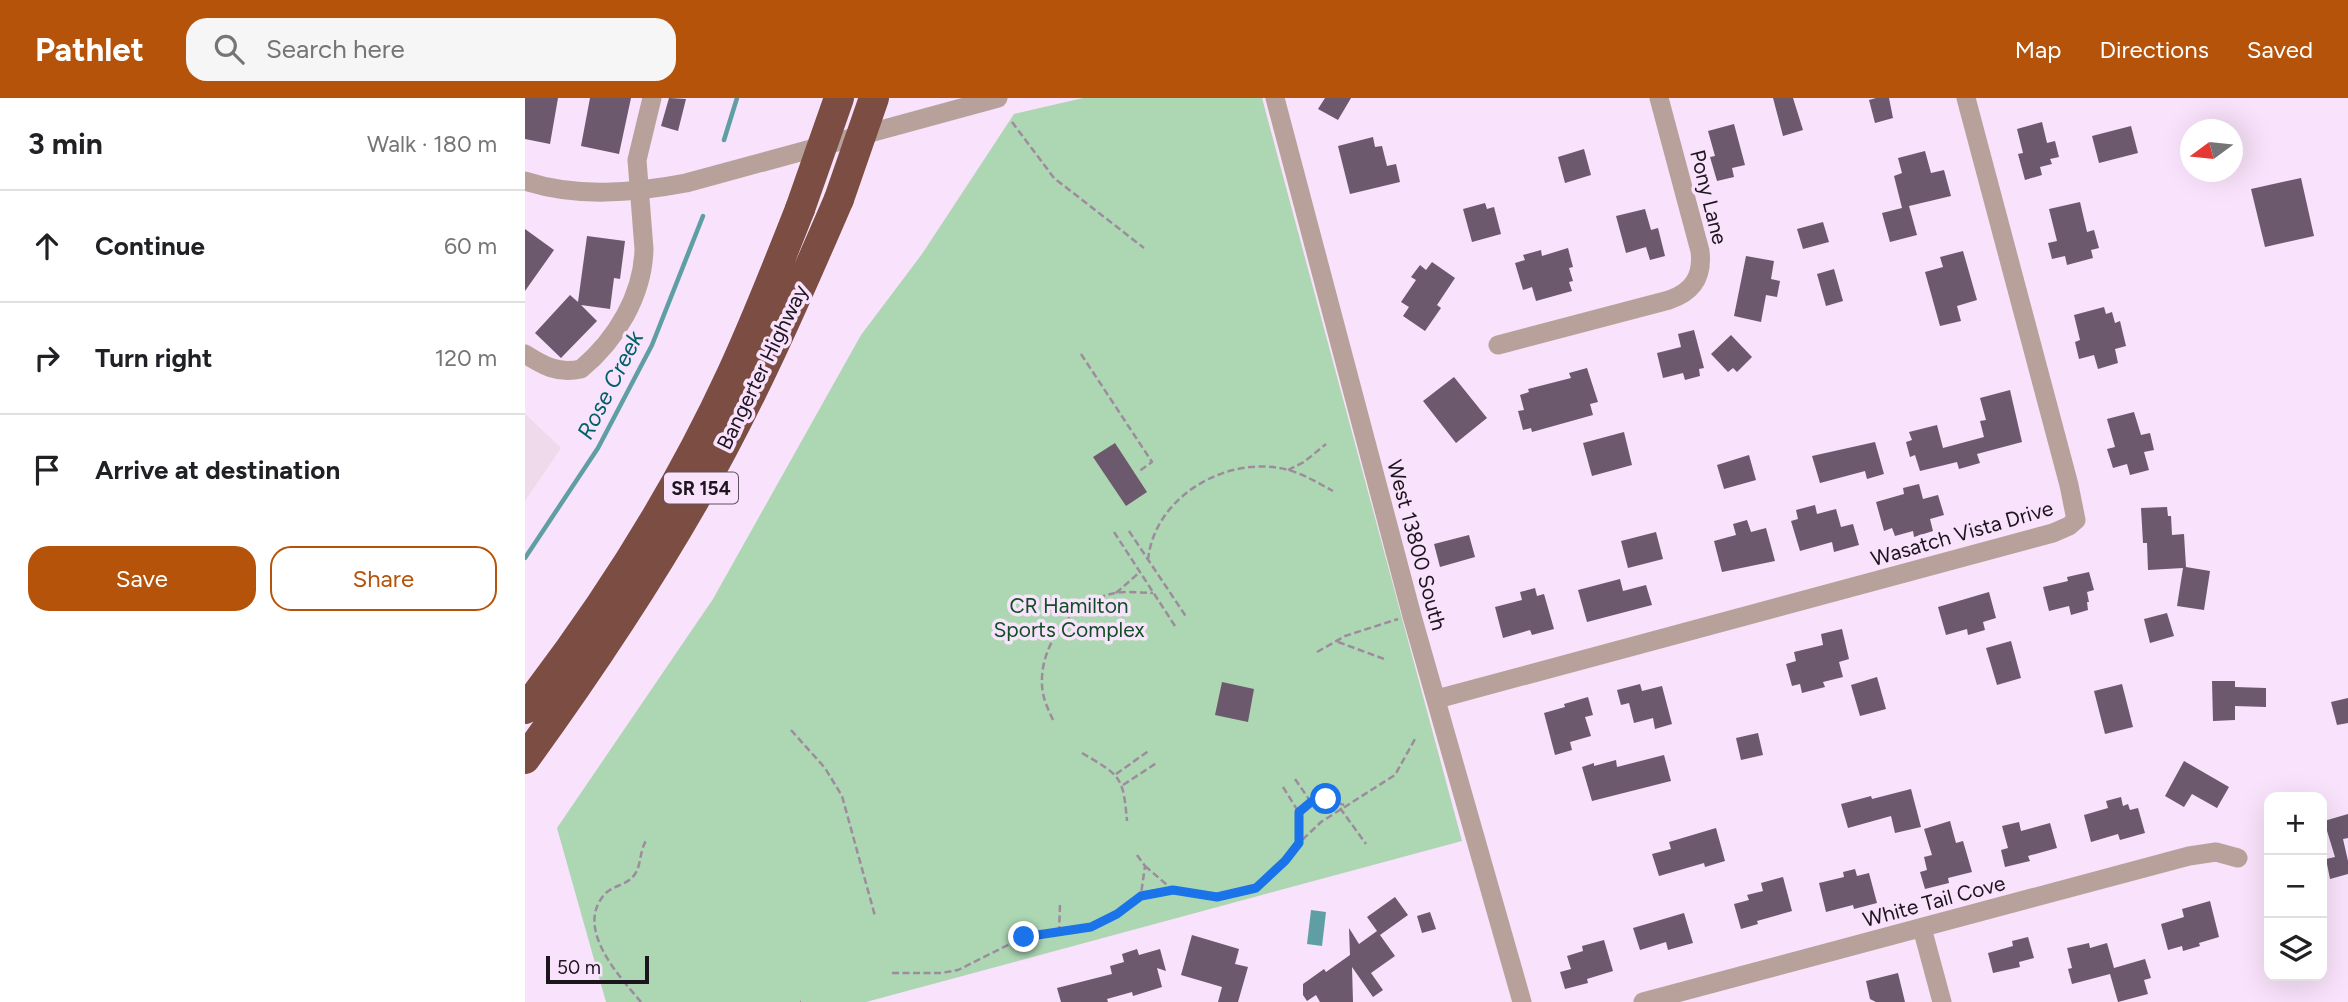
<!DOCTYPE html>
<html lang="en">
<head>
<meta charset="utf-8">
<style>
  :root { --surface:#fff; --page:#f6f6f6; --text:#202124; --muted:#757577; --line:#e0e0e0; --accent:#b45309 }
  body { margin:0; font-family:Figtree,sans-serif; background:var(--page); color:var(--text) }
  .controls { position:absolute; right:21px; bottom:21px; display:grid; overflow:hidden; border-radius:14px; box-shadow:0 7px 28px #0002 }
  .controls button { width:63px; height:63px; display:grid; place-items:center; padding:0; border:0; border-bottom:2px solid var(--line); background:var(--surface); color:var(--text); font:35px sans-serif }
  .compass { position:absolute; left:1655px; top:21px; width:63px; height:63px; border-radius:50%; background:var(--surface); box-shadow:0 7px 28px #0002; rotate:255deg }
  .scale { position:absolute; left:21px; bottom:18px; width:103px; box-sizing:border-box; padding-left:7px; border:4px solid #1d151e; border-top:0; font-size:19px; line-height:24px; white-space:nowrap; color:#1d151e; -webkit-text-stroke:5px #f9e2fb; paint-order:stroke }
  .stop { position:absolute; width:21px; height:21px; margin:-16px; border:5px solid #1a73e8; border-radius:50%; background:#fff }
  .stop.end { background:#1a73e8; border-color:#fff; box-shadow:0 2px 7px #0008 }
  .list { margin:0; padding:0; list-style:none }
  h2 { display:flex; justify-content:space-between; align-items:center; height:91px; margin:0; padding:0 28px; font-size:30px }
  h2 small { font-size:23px; font-weight:400; color:var(--muted) }
  .list li { display:grid; grid-template-columns:46px 1fr auto; gap:21px; align-items:center; box-sizing:border-box; height:112px; padding:0 28px; border-top:2px solid var(--line) }
  .list b { display:block; font-size:26px; white-space:nowrap }
  .list em { font-size:23px; font-style:normal; color:var(--muted) }
  .actions { display:flex; gap:14px; padding:21px 28px }
  .actions a { flex:1; padding:16px 0; border:2px solid var(--accent); border-radius:21px; text-align:center; font-size:24px; color:var(--accent) }
  .actions .main { background:var(--accent); color:#fff }
  .icon { flex:none; width:38px; height:38px; fill:none; stroke:currentColor; stroke-width:2; stroke-linecap:round; stroke-linejoin:round }
  .map { position:relative; flex:none; width:1823px; height:904px; overflow:hidden }
  header { display:flex; align-items:center; gap:42px; box-sizing:border-box; height:98px; padding:0 35px; background:var(--accent); color:#fff }
  header strong { font-size:33px }
  nav { display:flex; gap:38px; margin-inline-start:auto; font-size:24px }
  .search { width:490px; height:63px; background:var(--page); display:flex; align-items:center; gap:18px; box-sizing:border-box; padding:0 24px; border-radius:21px; color:var(--muted); font-size:26px }
  main { display:flex }
  aside { flex:1; background:var(--surface) }
  .map>svg:first-child { display:block }
</style>
</head>
<body>
<header>
<strong>Pathlet</strong>
<div class="search"><svg class="icon" aria-label="search" viewBox="0 0 24 24"><circle cx="10" cy="10" r="6"/><path d="M15 15l6 6"/></svg>Search here</div>
<nav><a>Map</a><a>Directions</a><a>Saved</a></nav>
</header>
<main>
<aside>
<h2>3 min<small>Walk · 180 m</small></h2>
<ul class="list">
<li><svg class="icon" aria-label="ahead" viewBox="0 0 24 24"><path d="M12 20V5M6 11l6-6 6 6"/></svg><div><b>Continue</b></div><em>60 m</em></li>
<li><svg class="icon" aria-label="right" viewBox="0 0 24 24"><path d="M7 20v-9h11M14 6l5 5-5 5"/></svg><div><b>Turn right</b></div><em>120 m</em></li>
<li><svg class="icon" aria-label="arrive" viewBox="0 0 24 24"><path d="M6 21V4h12l-3 4 3 4H6"/></svg><div><b>Arrive at destination</b></div></li>
</ul>
<div class="actions"><a class="main">Save</a><a>Share</a></div>
</aside>
<div class="map">
<svg width="1823" height="904" viewBox="0 0 1823 904">
  <rect width="100%" height="100%" fill="#f9e2fb"/>
  <path fill="#eedaeb" d="M0 316 36 350 0 403Z"/>
  <path fill="#add6b3" d="M558 0H737L937 743 341 904H81L32 730 188 501 336 237 397 156 489 16Z"/>
  <path fill="#5f9fa4" d="M786 812 801 814 797 848 782 846Z"/>
  <g fill="none" stroke-linecap="round" stroke-linejoin="round">
    <path stroke="#5f9fa4" stroke-width="4.5" d="M199 42 212 0
      M0 460 73 350 127 247 178 118"/>
  </g>
  <path fill="#6c596e" d="M0 0H33L25 46 0 41Z
    M65 0H106L94 56 56 48Z
    M144 0 161 1 153 33 136 28Z
    M800 0H826L813 22 793 11Z
    M1248 0H1268L1278 32 1258 38Z
    M1351 0H1364L1368 20 1350 25 1344 2Z
    M1517 24 1522 45 1530 43 1534 59 1525 61 1527 66 1515 69 1517 77 1500 82 1493 56 1498 55 1492 31Z
    M1209 26 1220 67 1207 70 1209 79 1192 83 1185 59 1190 58 1183 33Z
    M1606 28 1613 55 1574 65 1567 38Z
    M848 39 850 49 857 48 862 68 871 66 875 84 825 96 813 48Z
    M1059 51 1066 77 1040 85 1033 59Z
    M1400 53 1406 75 1419 72 1426 98 1384 108 1392 137 1365 144 1357 115 1377 110 1369 78 1377 75 1373 60Z
    M1776 80 1789 138 1740 149 1726 91Z
    M1555 104 1562 134 1569 132 1574 150 1566 152 1568 160 1542 167 1540 158 1527 161 1523 145 1532 143 1524 111Z
    M960 105 962 111 969 109 976 136 947 144 938 111Z
    M1120 111 1126 132 1133 130 1140 158 1125 162 1121 149 1101 155 1091 118Z
    M1298 124 1304 144 1278 151 1272 131Z
    M0 131 29 152 0 193Z
    M62 138 100 143 95 181 89 180 85 211 56 207 72 223 36 260 10 235 45 197 53 204Z
    M1043 150 1048 169 1044 170 1048 183 1044 184 1047 193 1011 203 1007 189 998 192 990 165 1000 162 998 157 1016 152 1017 158Z
    M1438 153 1452 202 1432 208 1436 223 1415 228 1400 174 1418 169 1415 159Z
    M1221 158 1249 163 1246 181 1255 183 1252 199 1241 197 1236 224 1209 218Z
    M907 164 930 180 912 207 916 210 900 233 878 218 884 209 876 204 891 182 886 179 895 167 901 172Z
    M1309 171 1318 203 1301 208 1292 176Z
    M1579 209 1581 216 1587 214 1590 225 1595 223 1601 248 1590 251 1593 265 1573 271 1569 257 1554 261 1550 244 1555 242 1549 217Z
    M1169 232 1179 270 1174 271 1175 278 1160 282 1158 275 1138 280 1132 255 1156 249 1153 236Z
    M1206 237 1227 259 1212 274 1208 270 1203 274 1186 256Z
    M1062 270 1073 304 1065 306 1068 317 1007 334 1006 330 998 332 993 313 999 312 995 297 1004 294 1003 291 1046 280 1044 275Z
    M929 279 962 320 931 345 898 303Z
    M1485 292 1497 344 1452 356 1455 365 1434 371 1432 364 1395 373 1390 357 1385 359 1381 344 1387 342 1384 334 1412 327 1418 350 1459 339 1455 323 1461 322 1455 300Z
    M1609 314 1616 337 1625 335 1629 352 1619 354 1624 372 1605 377 1602 366 1588 370 1582 351 1590 349 1582 321Z
    M1099 334 1107 367 1067 378 1058 345Z
    M1350 344 1359 376 1342 381 1340 373 1295 385 1287 358Z
    M590 345 622 394 601 408 568 359Z
    M1224 357 1231 382 1199 391 1192 367Z
    M1394 386 1398 401 1413 397 1419 417 1405 421 1408 433 1389 439 1388 433 1370 438 1367 430 1359 433 1351 404 1379 396 1378 390Z
    M1290 407 1292 416 1311 411 1316 429 1328 426 1334 447 1309 454 1307 444 1275 453 1266 423 1273 421 1271 412Z
    M1642 409 1643 418H1646L1647 437 1659 436 1661 469 1685 473 1679 512 1652 508 1658 470 1623 472 1622 445H1618L1616 410Z
    M1222 422 1226 434 1241 430 1250 463 1197 474 1189 443 1211 437 1208 426Z
    M1131 434 1138 461 1103 470 1096 443Z
    M944 437 950 459 915 469 909 446Z
    M1564 474 1569 492 1562 494 1564 504H1562L1563 512 1546 517 1544 508 1524 513 1518 489 1543 483 1542 479Z
    M1095 481 1098 493 1121 487 1127 507 1062 524 1053 492Z
    M1010 490 1012 498 1019 496 1029 531 1007 537 1005 532 978 540 970 509 997 502 995 494Z
    M1464 494 1471 520 1458 524 1460 532 1443 537 1442 531 1421 537 1413 509Z
    M1642 515 1649 538 1625 545 1619 521Z
    M1317 531 1324 561 1314 564 1318 579 1298 584 1300 589 1277 595 1275 586 1267 588 1261 566 1271 563 1269 554 1298 547 1296 536Z
    M1486 543 1496 580 1472 587 1461 550Z
    M1352 579 1361 611 1335 618 1326 587Z
    M1687 583H1710V589L1741 590V609L1710 608V622L1688 623Z
    M697 584 729 591 723 624 690 617Z
    M1115 586 1117 593 1137 588 1147 626 1130 631 1128 620 1109 625 1104 605 1096 607 1092 592Z
    M1597 586 1608 629 1580 636 1569 593Z
    M1063 599 1068 617 1060 619 1066 638 1045 644 1047 652 1030 657 1019 615 1040 609 1039 606Z
    M1823 600V625L1812 627 1806 604Z
    M1233 635 1238 657 1216 662 1211 640Z
    M1139 657 1146 683 1067 703 1057 669 1069 665V668L1091 662 1092 669Z
    M1659 663 1704 689 1692 710 1667 696 1659 709 1640 698Z
    M1386 691 1396 729 1370 735 1366 718 1323 730 1316 706 1346 698 1347 701Z
    M1596 699 1598 708 1603 706 1605 712 1613 710 1620 735 1595 742 1593 736 1566 744 1559 717 1583 710 1581 703Z
    M1823 716V740L1818 741 1823 763V776L1805 781 1801 761 1810 759 1799 723Z
    M1425 723 1431 745 1438 743 1447 774 1423 780 1424 785 1400 791 1395 774 1402 772 1399 759 1407 757 1399 731Z
    M1494 724 1496 733 1525 725 1532 750 1503 758 1505 763 1480 769 1476 752 1483 750 1477 728Z
    M1191 730 1200 763 1180 769 1179 765 1134 778 1127 756 1146 751 1144 744Z
    M1330 771 1332 778 1344 775 1352 805 1329 811 1328 807 1301 814 1294 785 1319 779 1318 774Z
    M1258 779 1267 813 1232 823 1233 826 1216 831 1209 806 1224 802 1222 797 1238 793 1236 785Z
    M870 799 883 817 855 837 870 858 846 875 858 892 848 899 827 869 828 904H795L791 897 782 903 778 897V886L799 871 801 874 825 857 824 830 834 846 852 833 842 819Z
    M1685 803 1694 839 1674 845 1675 848 1658 853 1657 848 1643 852 1636 826 1659 819 1657 811Z
    M905 814 911 831 897 835 892 818Z
    M1159 815 1168 845 1143 852 1141 844 1115 852 1108 830Z
    M667 837 714 851 710 866 723 869 713 904H693L697 889 656 877Z
    M1503 839 1509 860 1494 864 1495 869 1468 875 1463 855 1488 848 1487 843Z
    M1079 842 1088 873 1062 881 1063 885 1040 891 1035 874 1046 871 1042 858 1058 853 1057 848Z
    M1564 845 1565 850 1582 845 1589 870 1620 861 1626 880 1619 882 1623 896 1593 904 1585 876 1547 886 1543 871 1547 870 1542 850Z
    M612 851 614 857 635 851 641 873 632 870 637 889 608 898 607 894 582 901 583 904H536L532 890 587 876 585 868 599 864 597 856Z
    M1373 875 1380 904H1351L1345 901 1341 883Z"/>
  <g fill="none" stroke-linecap="round" stroke-linejoin="round">
    <path stroke="#9d8c9e" stroke-width="2.5" stroke-dasharray="7 3.5" stroke-linecap="butt" d="M487 24 529 80 619 150
      M556 256 627 364 613 374
      M763 372 779 364 801 346
      M604 433 662 520
      M589 434 650 528
      M623 462C629 401 696 360 754 370 774 373 791 384 808 393
      M591 495 615 474
      M813 544 862 562
      M792 554 820 538 873 521
      M528 622C523 611 517 599 517 586 515 545 549 502 590 495 602 493 616 495 628 495
      M266 632 300 670 317 698 350 818
      M557 655C596 678 598 678 602 723
      M591 676 625 652
      M770 681 786 704
      M598 687 633 664
      M758 689 773 713
      M815 710 841 746
      M774 745V714C792 700 798 700 819 707
      M612 757 620 768 616 796
      M620 768 648 792
      M534 835 535 807
      M367 875H416L433 872 499 839 566 829 592 816 616 798 648 792 692 799 731 790 760 763 774 745 796 724 870 677 890 641
      M116 904C94 878 50 831 79 797 87 787 102 788 110 776 117 765 114 753 122 741
      M275 904H276"/>
    <path stroke="#b9a19b" stroke-width="19" d="M750 0 887 518 997 904
      M0 83C52 100 108 95 161 85L473 0
      M973 247 1144 202C1168 194 1178 178 1175 153L1134 0
      M0 256C19 268 33 276 56 271 91 242 118 197 119 151L112 62 127 0
      M912 601 1528 435 1544 428 1551 422 1544 387 1441 0
      M1397 830 1417 904
      M1118 904 1664 758 1691 754 1713 760"/>
    <path stroke="#7c4d42" stroke-width="30" d="M0 611C80 508 151 396 206 277 231 223 253 167 275 111
      M0 661C60 578 118 492 169 403 225 306 270 203 314 101"/>
    <path stroke="#7c4d42" stroke-width="30" d="M314 101 349 0
      M275 111 314 0"/>
  </g>
  <g fill="none" stroke-linecap="round" stroke-linejoin="round">
    <path stroke="#1a73e8" stroke-width="9" d="M499 839 566 829 592 816 616 798 648 792 692 799 731 790 760 763 774 745V714L786 704 801 701"/>
  </g>
  <g text-anchor="middle" dominant-baseline="central" stroke-width="7" stroke-linejoin="round" paint-order="stroke">
    <rect fill="#f9e2fb" stroke="#5f5260" stroke-width="2" x="139" y="374.5" width="74" height="31" rx="5"/>
    <g font-size="19" font-weight="bold" fill="#1d151e">
      <text x="176" y="390">SR 154</text>
    </g>
    <g font-size="21" fill="#1d151e" stroke="#f9e2fb">
      <text transform="translate(1184 99) rotate(76)">Pony Lane</text>
      <text transform="translate(237 269) rotate(-64)">Bangerter Highway</text>
      <text transform="translate(1437 435) rotate(-16)">Wasatch Vista Drive</text>
      <text transform="translate(892 447) rotate(75)">West 13800 South</text>
      <text transform="translate(1409 803) rotate(-15)">White Tail Cove</text>
    </g>
    <g font-size="21" fill="#0f4f23" stroke="#f9e2fb">
      <text x="544" y="507">CR Hamilton<tspan x="544" dy="24">Sports Complex</tspan></text>
    </g>
    <g font-size="23" font-style="italic" fill="#006168" stroke="#f9e2fb">
      <text transform="translate(85 287) rotate(-63)">Rose Creek</text>
    </g>
  </g>
</svg>
<div class="controls">
<button>+</button>
<button>−</button>
<button><svg class="icon" aria-label="layers" viewBox="0 0 24 24"><path d="M12 4l9 5-9 5-9-5zM3 14l9 5 9-5"/></svg></button>
</div>
<svg class="compass" viewBox="-18 -18 36 36"><path d="M0-13l5 13h-10z" fill="#e53935"/><path d="M0 13l5-13h-10z" fill="#757577"/></svg>
<div class="scale">50 m</div>
<div class="stop" style="left:801px;top:701px"></div>
<div class="stop end" style="left:499px;top:839px"></div>
</div>
</main>
</body>
</html>
